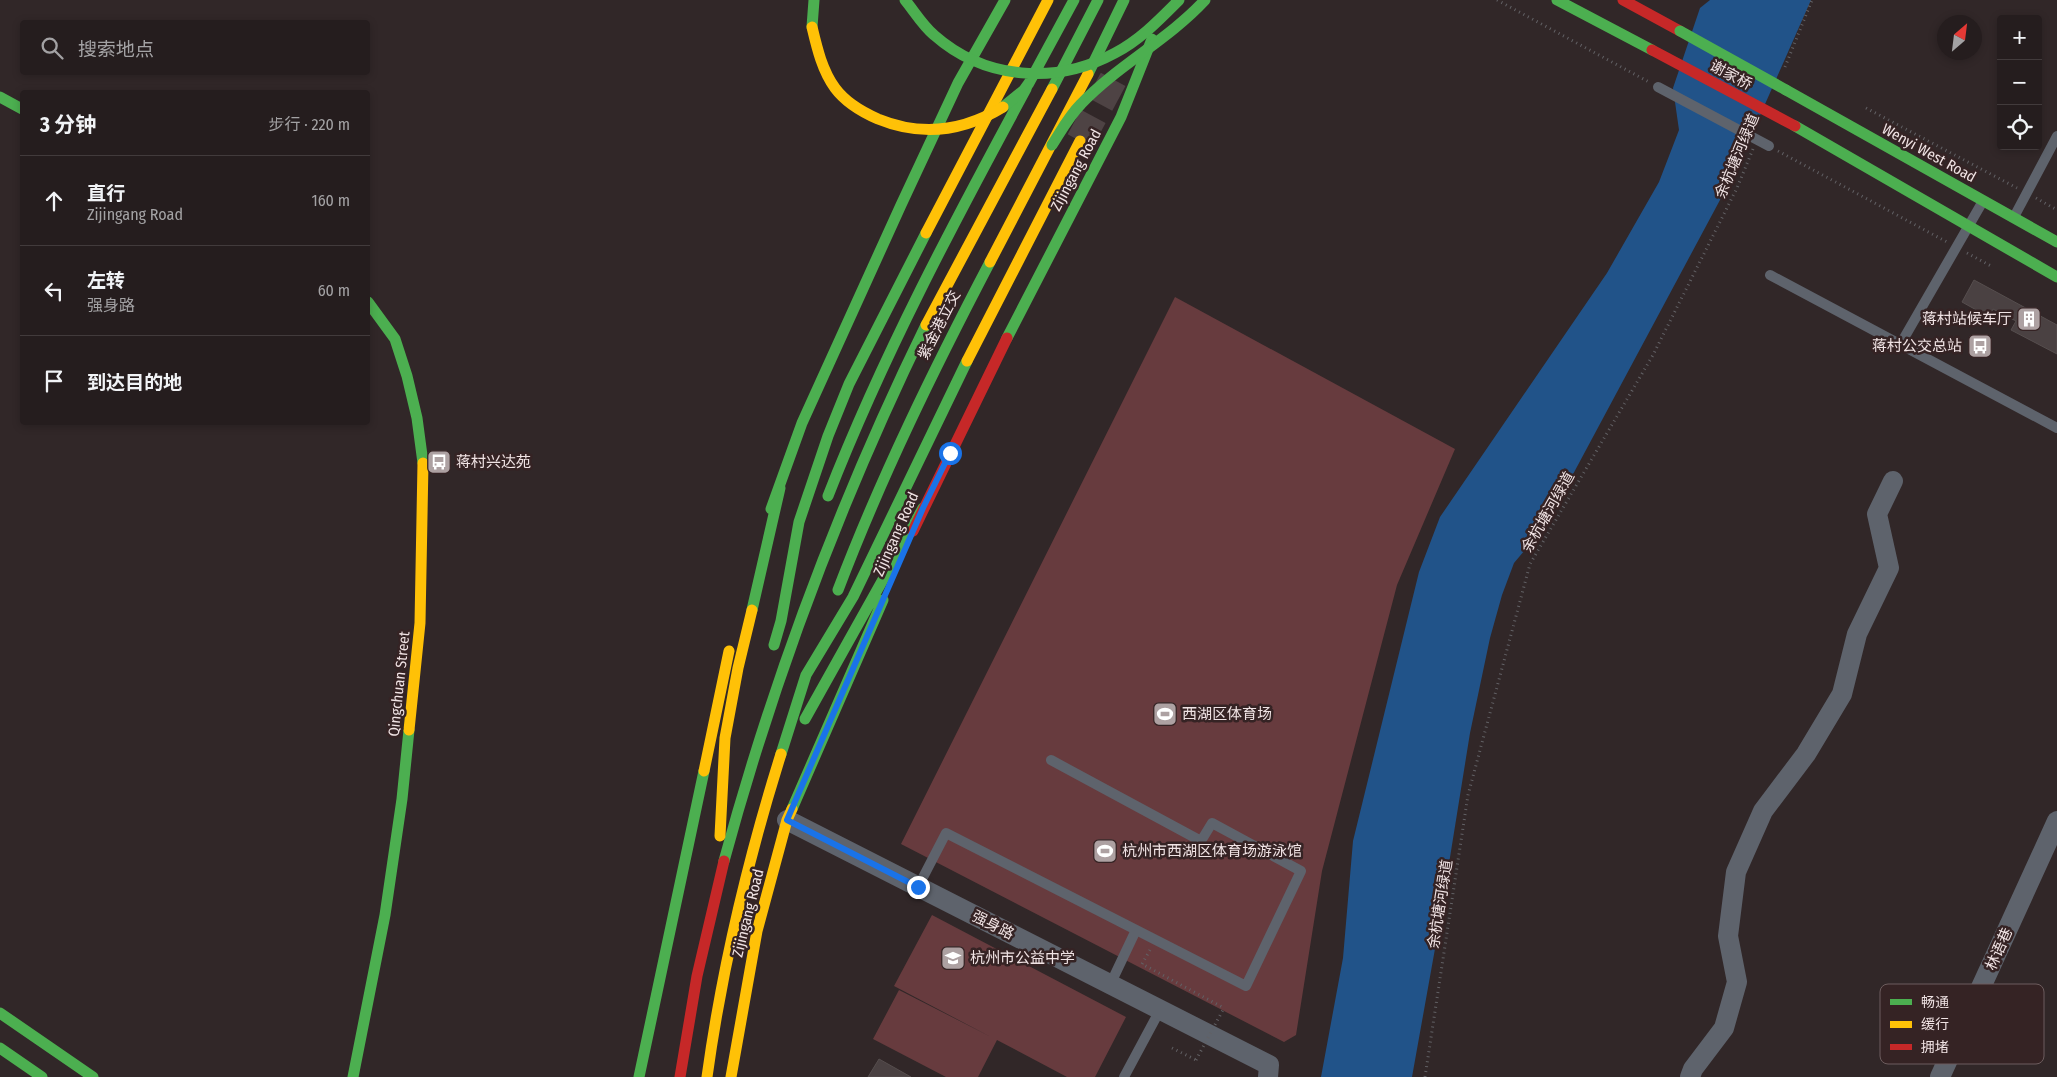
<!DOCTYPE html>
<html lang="zh">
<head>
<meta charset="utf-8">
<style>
  :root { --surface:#251d1e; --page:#2d2627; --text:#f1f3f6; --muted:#a3a2a4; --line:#423b3c }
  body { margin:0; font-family:"Fira Sans Condensed","Noto Sans SC",sans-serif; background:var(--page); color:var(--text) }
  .controls { position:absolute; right:15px; top:15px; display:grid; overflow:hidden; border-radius:5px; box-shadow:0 2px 8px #0003 }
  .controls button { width:45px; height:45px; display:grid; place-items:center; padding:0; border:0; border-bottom:1px solid var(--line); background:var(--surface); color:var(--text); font:25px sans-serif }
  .compass { position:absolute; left:1937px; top:15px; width:45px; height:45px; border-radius:50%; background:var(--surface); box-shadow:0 2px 8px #0003; rotate:28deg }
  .stop { position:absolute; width:15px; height:15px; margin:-11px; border:4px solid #1a73e8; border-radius:50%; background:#fff }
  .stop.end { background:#1a73e8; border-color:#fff; box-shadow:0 1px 5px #0008 }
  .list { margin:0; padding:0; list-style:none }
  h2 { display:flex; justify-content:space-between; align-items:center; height:65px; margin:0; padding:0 20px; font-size:21px }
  h2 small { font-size:16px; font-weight:400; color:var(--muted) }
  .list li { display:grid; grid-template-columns:32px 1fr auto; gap:15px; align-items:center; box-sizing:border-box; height:90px; padding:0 20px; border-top:1px solid var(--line) }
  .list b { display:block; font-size:19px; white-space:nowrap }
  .list p { margin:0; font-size:16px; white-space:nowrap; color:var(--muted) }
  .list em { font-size:16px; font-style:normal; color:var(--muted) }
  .icon { flex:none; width:28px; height:28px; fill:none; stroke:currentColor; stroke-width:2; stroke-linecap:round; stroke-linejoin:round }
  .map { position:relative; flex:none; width:2057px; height:1077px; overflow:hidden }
  .search { position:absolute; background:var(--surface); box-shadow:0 2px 8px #0003; left:20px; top:20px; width:350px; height:55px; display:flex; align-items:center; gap:12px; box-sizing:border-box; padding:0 18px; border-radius:5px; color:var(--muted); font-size:19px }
  .panel { position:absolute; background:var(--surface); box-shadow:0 2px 8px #0003; left:20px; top:90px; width:350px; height:335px; border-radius:5px }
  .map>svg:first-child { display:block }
</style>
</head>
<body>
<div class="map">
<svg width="2057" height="1077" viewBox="0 0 2057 1077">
  <rect width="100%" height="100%" fill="#312728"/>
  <path fill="#673b3e" d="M1175 297 1455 449 1397 585 1322 871 1296 1035 1284 1042 901 844Z
    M932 915 1126 1017 1095 1077H1067L997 1040 978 1077H946L873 1039 899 990 991 1037 894 986Z"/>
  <path fill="#215389" d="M1710 0H1811L1735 172 1564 491 1540 532 1514 563 1502 595 1490 638 1470 733 1438 932 1412 1077H1321L1343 958 1353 841 1419 572 1440 517 1607 273 1659 182 1679 130 1673 88 1700 8Z"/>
  <path fill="#4a4142" stroke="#564e4e" d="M1974 280 2057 325V354L2011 330 2016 321 1993 309 1989 317 1962 302Z
    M879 1059 911 1077H868Z"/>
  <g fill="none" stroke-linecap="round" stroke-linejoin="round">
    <path stroke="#4e4344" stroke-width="28" stroke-dasharray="28 14" stroke-linecap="butt" d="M1080 141 1116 74"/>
    <path stroke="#626165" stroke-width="3" stroke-dasharray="1 4" stroke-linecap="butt" d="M1497 0 1649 82
      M1785 67 1812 0
      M1866 108 2017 188
      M1778 151 1947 242
      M2036 198 2057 210
      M1967 253 1991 266
      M1150 950 1142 964 1224 1008
      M1172 1048 1196 1060
      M1425 1077 1468 795 1530 564 1653 355 1737 188 1753 149"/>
    <path stroke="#5e636c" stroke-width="10" d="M2014 217 2057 136
      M1770 275 2057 428
      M1900 345 1983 201
      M918 887 946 833 1246 986 1301 871 1212 823 1201 841 1051 760
      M1110 985 1136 930
      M1124 1077 1160 1010"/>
    <path stroke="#5e636c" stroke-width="20" d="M787 820 1269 1065 1268 1077
      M1690 1077 1693 1069 1724 1028 1737 982 1728 936 1736 872 1763 811 1806 754 1842 694 1857 634 1889 568 1877 514 1893 481
      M1940 1077 2057 821"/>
    <path stroke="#4caf50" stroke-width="11" d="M1557 0 1652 50
      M812 27 814 0
      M1088 74 1124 0
      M1052 89 1098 0
      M1786 90 2057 242
      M0 97 22 109
      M1795 126 2057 277
      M368 302 395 339 407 376 417 418 423 463
      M1007 338 1121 117 1152 39
      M828 496C883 355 954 222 1026 89
      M771 509 802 423 901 205 958 83 1005 0
      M838 590C881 477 934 369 990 262
      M752 610 780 488
      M774 645 781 621 799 522 828 436 849 384 926 233
      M805 719 923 508
      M781 754 806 675 853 597 967 361
      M792 809 883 600
      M724 861C774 677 842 497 926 325
      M0 1013 93 1077
      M0 1048 42 1077
      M353 1077 385 915 402 799 409 730
      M639 1077 704 771"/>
    <path stroke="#ffc107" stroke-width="11" d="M926 233 1048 0
      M990 262 1088 74
      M926 325 1052 89
      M967 361 1080 141
      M409 730 420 623 423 463
      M704 771 729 651
      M720 836 725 738 738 668 752 610
      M707 1077C722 968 748 859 781 754
      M731 1077 757 931 787 820 792 809"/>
    <path stroke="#c62828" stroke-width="11" d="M1623 0 1680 31
      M913 531 1007 338
      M680 1077 697 976 724 861"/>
    <path stroke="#626165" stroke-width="3" stroke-dasharray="1 4" stroke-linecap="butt" d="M1196 1060 1224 1008"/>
    <path stroke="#5e636c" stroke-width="10" d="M1658 87 1769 146"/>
    <path stroke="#4caf50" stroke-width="11" d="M905 0C914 11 923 26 934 35 985 80 1056 85 1115 53 1140 40 1159 20 1179 0
      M1680 31 1786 90
      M1003 107 1024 90 1029 83 1074 0
      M1052 145C1061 131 1069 116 1081 104 1118 65 1168 40 1205 0"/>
    <path stroke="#ffc107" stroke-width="11" d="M812 27C817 48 822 70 835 88 846 103 862 112 878 119 922 137 964 131 1003 107"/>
    <path stroke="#c62828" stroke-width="11" d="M1652 50 1795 126"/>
  </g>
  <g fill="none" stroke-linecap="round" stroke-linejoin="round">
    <path stroke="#1a73e8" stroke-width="6" d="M918 887 787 820 923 508 950 453"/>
  </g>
  <defs>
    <g id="building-square" transform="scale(1.25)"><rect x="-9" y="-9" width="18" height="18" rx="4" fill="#ada1a2" stroke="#352324"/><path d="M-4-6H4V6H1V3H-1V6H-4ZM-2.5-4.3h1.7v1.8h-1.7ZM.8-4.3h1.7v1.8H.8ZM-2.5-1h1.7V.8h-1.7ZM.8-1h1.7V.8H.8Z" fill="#fff"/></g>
    <g id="bus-square" transform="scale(1.25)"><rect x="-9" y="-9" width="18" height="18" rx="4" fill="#ada1a2" stroke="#352324"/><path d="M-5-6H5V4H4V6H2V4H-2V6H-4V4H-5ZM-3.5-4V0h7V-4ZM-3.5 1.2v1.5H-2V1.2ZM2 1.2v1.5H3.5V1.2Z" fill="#fff"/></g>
    <g id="stadium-square" transform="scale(1.25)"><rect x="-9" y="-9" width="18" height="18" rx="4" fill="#ada1a2" stroke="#352324"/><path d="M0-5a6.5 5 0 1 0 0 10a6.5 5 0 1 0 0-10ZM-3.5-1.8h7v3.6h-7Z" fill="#fff"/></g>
    <g id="school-square" transform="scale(1.25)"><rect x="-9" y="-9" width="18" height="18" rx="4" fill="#ada1a2" stroke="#352324"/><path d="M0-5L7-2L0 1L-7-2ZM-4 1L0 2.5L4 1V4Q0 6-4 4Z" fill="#fff"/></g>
  </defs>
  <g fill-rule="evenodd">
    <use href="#building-square" x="2029" y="319"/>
    <use href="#bus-square" x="1980" y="346"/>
    <use href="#bus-square" x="439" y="462"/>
    <use href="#stadium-square" x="1165" y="714"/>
    <use href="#stadium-square" x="1105" y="851"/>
    <use href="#school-square" x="953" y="958"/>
  </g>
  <g text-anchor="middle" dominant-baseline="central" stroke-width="5" stroke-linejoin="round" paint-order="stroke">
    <g font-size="15" fill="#f0e3e4" stroke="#352324">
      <text transform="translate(1731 75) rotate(28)">谢家桥</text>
      <text transform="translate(1929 153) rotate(29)">Wenyi West Road</text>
      <text transform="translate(1737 156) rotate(-67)">余杭塘河绿道</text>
      <text transform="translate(1076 170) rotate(-62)">Zijingang Road</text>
      <text transform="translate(939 325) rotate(-63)">紫金港立交</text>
      <text transform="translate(1548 512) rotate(-60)">余杭塘河绿道</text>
      <text transform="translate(896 534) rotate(-66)">Zijingang Road</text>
      <text transform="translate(399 684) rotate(-84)">Qingchuan Street</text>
      <text transform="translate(1440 904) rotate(-81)">余杭塘河绿道</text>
      <text transform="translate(748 913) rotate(-76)">Zijingang Road</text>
      <text transform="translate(993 925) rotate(27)">强身路</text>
      <text transform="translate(1999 949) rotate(-66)">林语巷</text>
    </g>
    <g font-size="15" fill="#f0e3e4" stroke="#352324" text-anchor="start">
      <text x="2012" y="319" text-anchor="end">蒋村站候车厅</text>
      <text x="1962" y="346" text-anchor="end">蒋村公交总站</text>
      <text x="456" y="462">蒋村兴达苑</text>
      <text x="1182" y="714">西湖区体育场</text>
      <text x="1122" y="851">杭州市西湖区体育场游泳馆</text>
      <text x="970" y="958">杭州市公益中学</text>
    </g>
  </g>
  <rect x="1880" y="984" width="164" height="80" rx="8" fill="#352324" stroke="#6d5d5e" stroke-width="1"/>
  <rect x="1890" y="999" width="22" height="6" fill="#4caf50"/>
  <rect x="1890" y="1021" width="22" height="7" fill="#ffc107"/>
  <rect x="1890" y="1044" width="22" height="6" fill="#c62828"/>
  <g font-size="14" fill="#f0e3e4">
    <text x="1921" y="1007">畅通</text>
    <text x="1921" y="1029">缓行</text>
    <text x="1921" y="1052">拥堵</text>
  </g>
</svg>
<div class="controls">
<button>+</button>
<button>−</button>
<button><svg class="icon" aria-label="locate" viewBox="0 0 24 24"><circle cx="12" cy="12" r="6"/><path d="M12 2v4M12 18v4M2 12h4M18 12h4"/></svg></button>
</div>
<svg class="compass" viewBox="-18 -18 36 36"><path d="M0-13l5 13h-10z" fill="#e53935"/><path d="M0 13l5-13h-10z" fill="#a3a2a4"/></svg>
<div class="stop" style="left:950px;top:453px"></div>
<div class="stop end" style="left:918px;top:887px"></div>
<div class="search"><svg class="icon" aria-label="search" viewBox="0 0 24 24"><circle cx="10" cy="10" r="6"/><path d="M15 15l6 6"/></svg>搜索地点</div>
<section class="panel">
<h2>3 分钟<small>步行 · 220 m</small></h2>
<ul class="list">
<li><svg class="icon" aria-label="ahead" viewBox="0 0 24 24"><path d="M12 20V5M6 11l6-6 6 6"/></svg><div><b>直行</b><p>Zijingang Road</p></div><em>160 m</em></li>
<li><svg class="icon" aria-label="left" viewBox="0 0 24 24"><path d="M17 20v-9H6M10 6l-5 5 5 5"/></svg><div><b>左转</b><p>强身路</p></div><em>60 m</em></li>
<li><svg class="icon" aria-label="arrive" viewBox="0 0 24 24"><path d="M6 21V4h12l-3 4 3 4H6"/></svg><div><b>到达目的地</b></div></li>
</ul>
</section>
</div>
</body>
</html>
